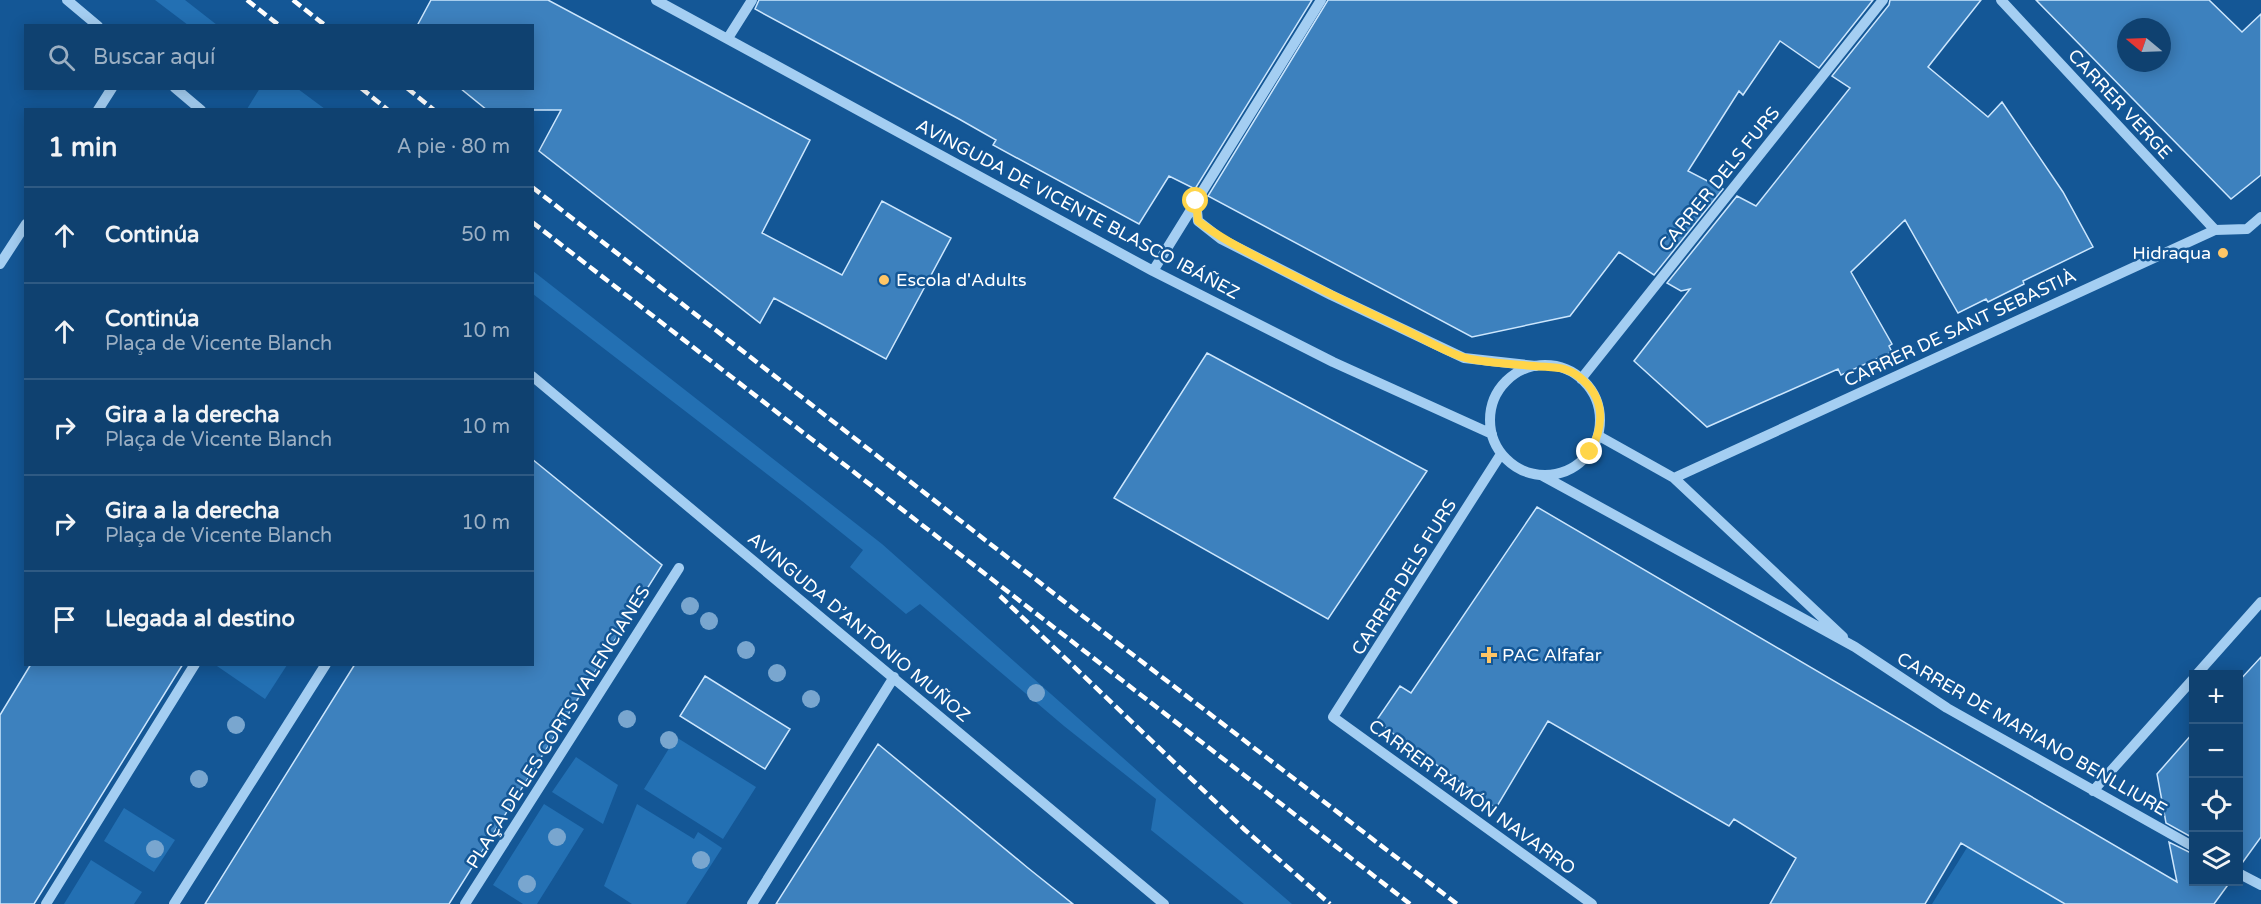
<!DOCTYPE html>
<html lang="es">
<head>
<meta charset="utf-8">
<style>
  :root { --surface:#0f4170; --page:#184875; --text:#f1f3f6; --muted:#9bafc3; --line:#2f5a83 }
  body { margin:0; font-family:"Varela Round",sans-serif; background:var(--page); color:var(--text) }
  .controls { position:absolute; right:18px; bottom:18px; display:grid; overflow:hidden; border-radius:0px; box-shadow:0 3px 15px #0003 }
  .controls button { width:54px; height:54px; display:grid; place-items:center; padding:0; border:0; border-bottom:2px solid var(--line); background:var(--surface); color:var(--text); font:30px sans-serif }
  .compass { position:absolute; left:2117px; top:18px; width:54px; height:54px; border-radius:50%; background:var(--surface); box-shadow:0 3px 15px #0003; rotate:289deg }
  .stop { position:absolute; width:18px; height:18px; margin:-14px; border:4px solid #ffd54a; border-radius:50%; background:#fff }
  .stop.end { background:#ffd54a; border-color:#fff; box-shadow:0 2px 6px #0008 }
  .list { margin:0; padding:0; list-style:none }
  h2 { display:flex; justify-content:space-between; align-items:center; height:78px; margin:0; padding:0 24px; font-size:26px }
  h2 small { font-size:20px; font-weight:400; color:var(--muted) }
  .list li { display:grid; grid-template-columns:39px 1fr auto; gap:18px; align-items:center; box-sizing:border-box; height:96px; padding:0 24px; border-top:2px solid var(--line) }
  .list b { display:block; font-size:22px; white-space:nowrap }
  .list p { margin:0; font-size:20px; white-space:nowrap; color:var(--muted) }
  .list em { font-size:20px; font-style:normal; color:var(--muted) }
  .icon { flex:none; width:33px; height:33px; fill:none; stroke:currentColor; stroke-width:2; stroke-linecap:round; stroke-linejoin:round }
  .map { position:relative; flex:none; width:2261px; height:904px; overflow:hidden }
  .search { position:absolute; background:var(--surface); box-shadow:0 3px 15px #0003; left:24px; top:24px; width:510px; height:66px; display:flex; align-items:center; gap:15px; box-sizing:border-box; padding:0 21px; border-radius:0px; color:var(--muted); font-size:22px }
  .panel { position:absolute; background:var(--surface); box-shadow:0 3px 15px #0003; left:24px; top:108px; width:510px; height:558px; border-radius:0px }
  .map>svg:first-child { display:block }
</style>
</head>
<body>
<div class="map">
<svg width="2261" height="904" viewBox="0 0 2261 904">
  <rect width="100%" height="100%" fill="#145796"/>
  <path fill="#2370b3" d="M155 0H185L217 25H188Z
    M260 88 298 89 325 109H247Z
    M533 271 882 544 1158 789 1292 904H1244L1151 830 1156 799 1064 726 920 604 906 614 850 567 863 550 802 501 533 294Z
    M214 664H286L287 665 265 699Z
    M676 737 756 787 723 839 644 789Z
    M576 757 618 785 603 824 552 792Z
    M544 804 584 829 537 904H523L493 885Z
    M637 804 694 839 698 832 722 848 686 904H632L604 886Z
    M124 808 175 840 154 872 104 841Z
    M1986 817 2011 871 2065 904H1932Z
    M91 860 142 892 134 904H64Z"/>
  <path fill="#3d81be" stroke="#cce6fd" stroke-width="1.5" fill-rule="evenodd" d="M431 0H548L810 140 762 233 842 275 882 201 951 238 886 359 774 298 760 323 539 151 561 110H487L460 88H532V26H417Z
    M759 0H1312L1195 189 1169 176 1139 224 993 145 996 140 959 119 755 9Z
    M1328 0H1873L1819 68 1780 41 1743 95 1739 91 1688 171 1723 189 1654 275 1619 252 1570 316 1472 337 1208 196Z
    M1890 0H1981L1928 67 1988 117 2002 102 2063 192 2093 247 2023 281 2024 284 1988 302 1986 299 1958 313 1905 220 1851 272 1892 344 1889 346 1892 352 1841 375 1838 369 1707 427 1634 361 1690 289 1681 291 1667 283 1737 196 1756 206 1850 88 1832 76 1889 5Z
    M2036 0H2209L2242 32 2261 14V175L2231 199ZM2126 27H2162V63H2126Z
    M1207 353 1427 471 1328 619 1114 498Z
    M532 459 662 565 449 904H205L355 664H532Z
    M1537 507 2177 882 2169 842 2193 854V882H2230L2214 904H2065L1961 843 1925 904H1770L1796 858 1734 819 1729 826 1548 721 1496 808 1376 721 1400 686 1411 693Z
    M2261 657V837L2240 866H2238V682Z
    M31 664H183L34 904H0V715Z
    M705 676 790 729 765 769 680 716Z
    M2193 733V838L2166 823 2157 774Z
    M878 744 1028 868 1073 904H776Z"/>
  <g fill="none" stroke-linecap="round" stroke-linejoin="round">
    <path stroke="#a4cef2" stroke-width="10" d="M67 0 98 26
      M656 0 1153 271 1333 362 1492 434
      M2001 0 2215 230
      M728 38 752 0
      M175 88 201 110
      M98 110 112 88
      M1196 201 1198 221 1221 239 1331 295 1464 358 1536 366
      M0 264 26 224
      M1153 271 1321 0
      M1490 420a55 55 0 1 1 110 0a55 55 0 1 1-110 0Z
      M532 376 1164 904
      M1581 379 1883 0
      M1599 436 1674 478 1843 637
      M1501 454 1333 717 1592 904
      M1543 476 1855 647 1947 708 2194 847
      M1674 478 2215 230 2247 229 2261 217
      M2197 674 2261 602
      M2093 791 2194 678
      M2238 873 2261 885
      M46 904 195 664
      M174 904 326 664
      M465 904 679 568
      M752 904 894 677"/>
    <path stroke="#fff" stroke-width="4.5" stroke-dasharray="10 4.5" stroke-linecap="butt" d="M247 0 280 26
      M293 0 326 26
      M361 88 388 110
      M407 88 434 110
      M532 187 1102 631 1457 904
      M532 222 1410 904
      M1000 596 1245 830 1330 904"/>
  </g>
  <g fill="#79a6cf">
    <circle cx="690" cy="606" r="9"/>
    <circle cx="709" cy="621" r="9"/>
    <circle cx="746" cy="650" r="9"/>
    <circle cx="777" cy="673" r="9"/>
    <circle cx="1036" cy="693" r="9"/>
    <circle cx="811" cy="699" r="9"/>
    <circle cx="627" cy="719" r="9"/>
    <circle cx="236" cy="725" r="9"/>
    <circle cx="669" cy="740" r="9"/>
    <circle cx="199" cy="779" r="9"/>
    <circle cx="557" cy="837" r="9"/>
    <circle cx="155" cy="849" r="9"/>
    <circle cx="701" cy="860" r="9"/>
    <circle cx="527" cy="884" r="9"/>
  </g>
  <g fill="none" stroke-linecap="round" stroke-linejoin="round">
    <path stroke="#ffd54a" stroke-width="8" d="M1196 201 1198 221C1224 241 1252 254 1280 269 1320 289 1359 308 1399 327 1417 335 1448 354 1466 358 1487 363 1512 364 1534 366 1555 368 1567 365 1584 381 1606 402 1603 428 1590 452"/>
  </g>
  <g fill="#ffc666" stroke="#145796" stroke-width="2">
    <circle cx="2223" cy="253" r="6"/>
    <circle cx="884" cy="280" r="6"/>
    <path d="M1486 646h6v6h6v6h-6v6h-6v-6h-6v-6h6z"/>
  </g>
  <g text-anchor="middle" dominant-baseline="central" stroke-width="5" stroke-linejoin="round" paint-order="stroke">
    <g font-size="18" fill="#fff" stroke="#145796">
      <text transform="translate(2120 104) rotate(47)">CARRER VERGE</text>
      <text transform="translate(1719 179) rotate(-51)">CARRER DELS FURS</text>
      <text transform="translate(1078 209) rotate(28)">AVINGUDA DE VICENTE BLASCO IBÁÑEZ</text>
      <text transform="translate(1960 328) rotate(-25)">CARRER DE SANT SEBASTIÀ</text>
      <text transform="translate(1404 577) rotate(-58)">CARRER DELS FURS</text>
      <text transform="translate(859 627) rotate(40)">AVINGUDA D’ANTONIO MUÑOZ</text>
      <text transform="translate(558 727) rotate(-58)">PLAÇA DE LES CORTS VALENCIANES</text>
      <text transform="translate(2032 734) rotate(30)">CARRER DE MARIANO BENLLIURE</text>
      <text transform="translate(1472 797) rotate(36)">CARRER RAMÓN NAVARRO</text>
    </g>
    <g font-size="18" fill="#fff" stroke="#145796" text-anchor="start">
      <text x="2211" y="253" text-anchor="end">Hidraqua</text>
      <text x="896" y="280">Escola d'Adults</text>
      <text x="1502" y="655">PAC Alfafar</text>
    </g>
  </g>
</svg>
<div class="controls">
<button>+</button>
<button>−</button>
<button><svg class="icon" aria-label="locate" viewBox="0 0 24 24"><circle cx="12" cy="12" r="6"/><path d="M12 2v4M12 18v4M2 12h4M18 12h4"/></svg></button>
<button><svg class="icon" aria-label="layers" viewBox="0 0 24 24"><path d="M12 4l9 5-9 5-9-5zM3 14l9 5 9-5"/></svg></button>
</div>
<svg class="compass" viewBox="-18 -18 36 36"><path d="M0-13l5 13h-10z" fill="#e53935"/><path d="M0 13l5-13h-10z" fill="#9bafc3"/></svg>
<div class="stop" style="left:1196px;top:201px"></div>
<div class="stop end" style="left:1590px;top:452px"></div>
<div class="search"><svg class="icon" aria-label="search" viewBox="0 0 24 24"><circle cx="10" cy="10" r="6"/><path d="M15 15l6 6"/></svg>Buscar aquí</div>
<section class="panel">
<h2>1 min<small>A pie · 80 m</small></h2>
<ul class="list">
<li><svg class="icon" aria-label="ahead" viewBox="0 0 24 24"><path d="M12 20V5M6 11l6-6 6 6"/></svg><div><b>Continúa</b></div><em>50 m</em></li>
<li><svg class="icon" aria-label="ahead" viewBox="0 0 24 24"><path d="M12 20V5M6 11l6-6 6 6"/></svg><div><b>Continúa</b><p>Plaça de Vicente Blanch</p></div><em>10 m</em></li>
<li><svg class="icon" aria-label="right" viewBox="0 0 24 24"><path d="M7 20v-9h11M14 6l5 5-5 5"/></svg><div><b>Gira a la derecha</b><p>Plaça de Vicente Blanch</p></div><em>10 m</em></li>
<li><svg class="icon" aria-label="right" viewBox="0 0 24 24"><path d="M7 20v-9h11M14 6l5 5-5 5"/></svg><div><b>Gira a la derecha</b><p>Plaça de Vicente Blanch</p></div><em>10 m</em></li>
<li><svg class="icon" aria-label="arrive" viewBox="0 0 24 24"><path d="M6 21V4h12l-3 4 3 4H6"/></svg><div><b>Llegada al destino</b></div></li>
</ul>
</section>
</div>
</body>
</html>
